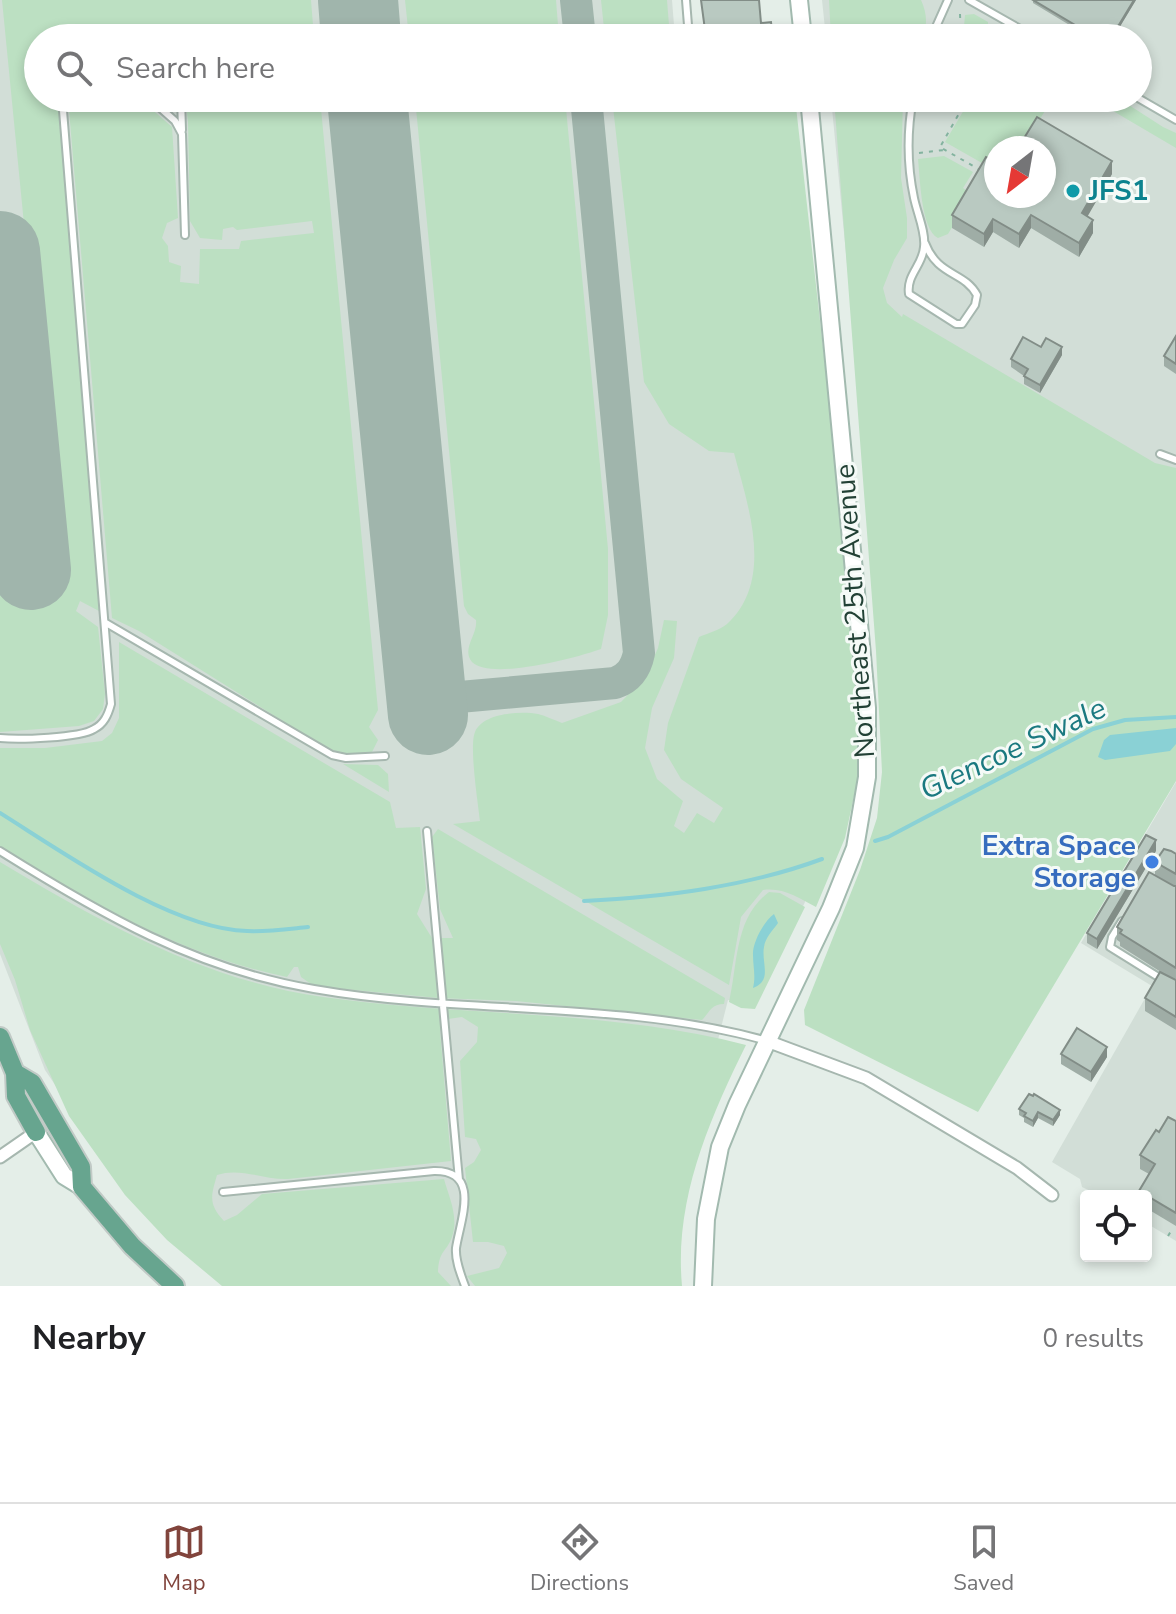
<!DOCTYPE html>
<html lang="en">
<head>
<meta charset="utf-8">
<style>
  :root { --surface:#fff; --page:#f6f6f6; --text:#202124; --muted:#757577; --line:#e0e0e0; --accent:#81443c }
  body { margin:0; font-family:"Nunito Sans",sans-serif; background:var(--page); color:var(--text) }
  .controls { position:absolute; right:24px; bottom:24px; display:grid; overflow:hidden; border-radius:8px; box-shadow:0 4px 12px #0003 }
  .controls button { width:72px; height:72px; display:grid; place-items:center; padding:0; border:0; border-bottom:2px solid var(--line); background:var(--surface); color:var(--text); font:40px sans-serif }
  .compass { position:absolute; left:984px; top:136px; width:72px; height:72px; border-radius:50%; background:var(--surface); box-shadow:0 4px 12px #0003; rotate:211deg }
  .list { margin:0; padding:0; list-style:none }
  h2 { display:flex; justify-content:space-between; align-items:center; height:104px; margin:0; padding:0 32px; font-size:34px }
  h2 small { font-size:26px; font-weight:400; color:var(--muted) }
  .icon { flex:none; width:44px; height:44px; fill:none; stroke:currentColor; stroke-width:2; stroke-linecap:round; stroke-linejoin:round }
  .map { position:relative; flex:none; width:1176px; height:1286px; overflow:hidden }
  .search { position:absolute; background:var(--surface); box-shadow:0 4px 12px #0003; left:24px; right:24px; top:24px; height:88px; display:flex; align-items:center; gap:20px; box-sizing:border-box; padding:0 28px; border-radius:44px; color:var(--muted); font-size:30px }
  .sheet { height:216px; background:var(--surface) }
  nav { display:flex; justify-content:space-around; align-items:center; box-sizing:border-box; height:112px; border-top:2px solid var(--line); background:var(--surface); font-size:22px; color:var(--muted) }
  nav a { display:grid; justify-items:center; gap:4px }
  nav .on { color:var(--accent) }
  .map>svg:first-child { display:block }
</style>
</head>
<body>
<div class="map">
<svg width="1176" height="1286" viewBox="0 0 1176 1286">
  <rect width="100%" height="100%" fill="#e4eee8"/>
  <path fill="#d2ded7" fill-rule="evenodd" d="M0 0H672L675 38H38V98H780L805 902 755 1006 741 1005 728 1000 700 1111 668 1286H233L74 1113 45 1070 0 954Z
    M822 0H1176V512L852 316 831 98H1138V38H826ZM996 148H1044V196H996Z
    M1176 782V1241L1146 1223V1196H1101L1082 1187 1080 1179 1052 1162 1152 986 1081 943Z"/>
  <path fill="#bce0c2" d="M2 0H311L314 38H38V98H58L99 611 80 601 76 611 98 627 105 694 103 709 94 721 79 726 0 732V583L56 579 57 560Z
    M405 0H556L559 38H409Z
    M601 0H667L670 38H605Z
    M829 0H921C927 13 928 25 922 38H831Z
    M974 14 988 22V24L1016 38H963L965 15Z
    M68 98H139L172 127 178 218 167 223 162 238 168 246 169 262 181 266 180 282 199 284 200 249H239L241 241 314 233 312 221 237 230 233 227 223 229 222 240 200 238 190 221 188 122 185 98H320L378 710 369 727 378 740 372 752 347 755 324 747 139 631 112 618Z
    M415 98H565L608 549V615L601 649C579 657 491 681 472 662 461 649 478 634 476 620L468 614 464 606Z
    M612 98H795L827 383 858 705 859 773 845 838 816 907C799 898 783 887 763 890L741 917 729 985 453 824 480 821C478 803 469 746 475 732 483 713 520 711 538 714 546 716 554 720 562 723L621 702 645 677 658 648 664 620 677 621 674 658 652 708 645 748 657 779 683 801 674 826 684 833 697 813 714 823 723 808 681 779 664 750 668 723 699 637C708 633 720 630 727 624 775 580 748 506 734 453L709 451 669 424 644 382Z
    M834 98H903L901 178 907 218V238L894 260 883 288 887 303 902 317 903 314 1155 463 1176 468V781L978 1112 805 1025 804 1010 860 870 877 818 882 772 876 651Z
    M971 98H1053L1022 148H996V171L945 142Z
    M1091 98H1118L1163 127 1176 133V148Z
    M944 156 973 172 963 188 972 194 948 234 938 238C921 230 920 177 918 159Z
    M119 642 390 802 396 828 420 827 426 889 417 914 432 938H453L440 909 432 837 438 829 725 998 724 1004C711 1004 710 1012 702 1020L516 1001 438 998 333 988 311 984 301 977 298 967H294L287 977C177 954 95 904 0 847V748H45L102 741 112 733 119 718Z
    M343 764 378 765 388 774 389 792Z
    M0 862C100 922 206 981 323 997 465 1017 607 1009 746 1045 709 1120 674 1200 682 1286H475L467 1276 499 1268 507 1253 504 1246 488 1242H473L465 1168 474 1162 481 1150 476 1139 465 1137 460 1061 477 1042 478 1027 462 1017 448 1019 440 1031 451 1161 288 1179C264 1180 240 1167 217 1175 211 1196 208 1204 224 1221L237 1215 262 1194 444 1179C449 1197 459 1217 452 1237 446 1253 439 1250 438 1272L451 1286H222L167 1240 125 1195 69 1116 30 1030 15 980 0 944Z
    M769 892 780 893 805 907 755 1009 741 1008 729 1002C738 964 734 918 769 892Z"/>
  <path fill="#8ad1d5" d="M1176 728V744L1170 751 1105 760 1098 757 1104 740 1110 735Z
    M774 914 778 923C773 930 765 938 764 947 761 962 773 981 753 988 756 976 753 967 753 955 752 943 764 921 774 914Z"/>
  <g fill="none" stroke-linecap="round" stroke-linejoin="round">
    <path stroke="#8ad1d5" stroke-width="4" d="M0 813C64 853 171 929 247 931 267 932 288 929 308 927
      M875 841 888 837 1093 729 1125 720 1176 717
      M584 901C664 897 746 887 822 859"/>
    <path stroke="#a0b5ac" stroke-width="32" d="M576 0 580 38
      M0 567 30 564
      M426 700 615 683C629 678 636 668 639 653L586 98"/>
    <path stroke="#a0b5ac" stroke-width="80" d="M358 0 361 38
      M367 98 428 715
      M0 251 31 570"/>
    <g stroke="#a6b7af" stroke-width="10">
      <path id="lane" d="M686 0 689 38
        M969 0 1036 38
        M931 38 948 0
        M149 98 175 121 182 134 185 235
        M181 98 182 130
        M913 98C907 131 907 165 914 198 917 213 926 232 924 247 923 265 906 275 909 294L956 324H962L975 305 977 295C964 271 938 277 925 243
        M1138 98 1176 120
        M1160 454 1176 460
        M106 623 332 755 346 758 385 756
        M0 738C18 740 80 738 94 729 104 724 108 715 111 704L62 98
        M427 831 459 1180
        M0 851C101 914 195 969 314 989 463 1015 618 1000 764 1040
        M1122 921 1112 937 1110 947 1176 988
        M223 1192 434 1171C482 1170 460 1221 456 1248 455 1261 461 1275 465 1286"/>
    </g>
    <g stroke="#a6b7af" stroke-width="15">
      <path id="street" d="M767 1041 866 1078 1017 1168 1052 1195
        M0 1157 36 1132"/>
    </g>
    <g stroke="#a2baaf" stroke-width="20">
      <path id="secondary" d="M799 0 803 38
        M36 1132 64 1176 82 1187
        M703 1286 706 1219 720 1147 737 1105 831 908 855 848 867 777V708L809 98"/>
    </g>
    <g stroke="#c1cac6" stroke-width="22">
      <path id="primary" d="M0 1037 15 1073 16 1096 36 1132
        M15 1073 32 1083 81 1167 82 1187 132 1246 175 1286"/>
    </g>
    <path stroke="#83b39f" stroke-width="2" stroke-dasharray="4 6" stroke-linecap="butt" d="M960 14 961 38
      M968 98 940 147 980 170
      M919 153 944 150
      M1168 1236 1173 1228"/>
    <use href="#lane" stroke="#fff" stroke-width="6"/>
    <use href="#street" stroke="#fff" stroke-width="11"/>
    <use href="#secondary" stroke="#fff" stroke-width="16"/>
    <use href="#primary" stroke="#67a58f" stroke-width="18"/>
  </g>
  <path fill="#9fada6" d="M701 0H759L761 23 773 38H724V35L705 37Z
    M1033 0H1136L1113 38H1091L1033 3Z
    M1112 174 1087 216 1093 233 1079 257 1031 228 1019 248 993 232 984 247 952 228V215L996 196Z
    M1176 336V374L1164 366V356Z
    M1041 347 1062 355 1040 393 1024 384V376L1011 367V359Z
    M1156 851 1097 949 1087 943V933Z
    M1176 854V1030L1145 1011V998L1175 981 1120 946V942L1117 940V927L1174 886 1155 875V862Z
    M1061 1054 1107 1057 1091 1082 1061 1064Z
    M1019 1109 1060 1115 1053 1126 1038 1118 1033 1127 1024 1122V1118L1019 1115Z
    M1176 1121V1226L1146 1208V1196H1139V1191L1149 1174 1140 1169V1155L1159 1132Z"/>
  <path fill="#828d87" d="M1134 0H1136L1113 38H1111Z
    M1112 161V174L1082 226V213Z
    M1031 215V228L1019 248V234Z
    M993 219V232L984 247V234Z
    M1093 220V233L1079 257V243Z
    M1062 347V355L1040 393V385Z
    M1156 840V851L1097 949V939Z
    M1107 1047V1057L1091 1082V1072Z
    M1060 1110V1115L1053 1126V1120Z
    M1038 1112V1118L1033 1127V1121Z"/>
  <path fill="#b9c9c1" stroke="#828d87" stroke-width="2" d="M701 0H759L761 23 771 22 773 38H725L724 28 705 30Z
    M1033 0H1134L1111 38H1097Z
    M1037 117 1112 161 1082 213 1093 220 1079 243 1031 215 1019 234 993 219 984 234 952 215 986 157 996 162V196H1044V148H1018Z
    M1176 336V364L1164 356Z
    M1023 337 1041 347 1046 338 1062 347 1040 385 1024 376 1028 369 1011 359Z
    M1146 835 1156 840 1097 939 1087 933Z
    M1164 849 1171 851 1176 854V874L1155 862Z
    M1149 872 1174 886H1176V968L1120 933 1122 930 1117 927Z
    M1160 972 1176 980V1017L1145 998Z
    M1077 1028 1107 1047 1091 1072 1061 1054Z
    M1029 1094 1033 1096 1034 1094 1060 1110 1053 1120 1038 1112 1033 1121 1024 1116 1026 1113 1019 1109Z
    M1168 1117 1176 1121V1213L1139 1191 1155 1164 1140 1155 1156 1130 1159 1132Z"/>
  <circle fill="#0f9aa8" stroke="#f5faf7" stroke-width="3" cx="1073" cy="191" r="8"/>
  <circle fill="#3f7fe0" stroke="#f5faf7" stroke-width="3" cx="1152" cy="862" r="8"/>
  <g text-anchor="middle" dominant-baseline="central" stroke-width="6" stroke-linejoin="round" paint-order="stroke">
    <g font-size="28" font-weight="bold" fill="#0d838f" stroke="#f5faf7" text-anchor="start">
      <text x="1089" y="191">JFS1</text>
    </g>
    <g font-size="28" fill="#224135" stroke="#f5faf7">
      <text transform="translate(855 611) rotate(-94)">Northeast 25th Avenue</text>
    </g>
    <g font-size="28" font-weight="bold" fill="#366cbe" stroke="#f5faf7" text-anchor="end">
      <text x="1136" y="846">Extra Space<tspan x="1136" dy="32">Storage</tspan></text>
    </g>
    <g font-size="30" font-style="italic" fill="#1a7980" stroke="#f5faf7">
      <text transform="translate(1013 749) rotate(-25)">Glencoe Swale</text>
    </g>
  </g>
</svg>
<div class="controls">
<button><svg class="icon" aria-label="locate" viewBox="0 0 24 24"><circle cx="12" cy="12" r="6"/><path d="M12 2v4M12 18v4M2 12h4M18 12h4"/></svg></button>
</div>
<svg class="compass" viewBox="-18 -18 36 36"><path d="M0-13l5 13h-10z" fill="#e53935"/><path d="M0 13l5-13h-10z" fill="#757577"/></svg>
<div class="search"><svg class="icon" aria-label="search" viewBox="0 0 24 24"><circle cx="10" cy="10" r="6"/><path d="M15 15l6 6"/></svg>Search here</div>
</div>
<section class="sheet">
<h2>Nearby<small>0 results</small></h2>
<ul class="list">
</ul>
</section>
<nav>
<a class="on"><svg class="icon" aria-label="map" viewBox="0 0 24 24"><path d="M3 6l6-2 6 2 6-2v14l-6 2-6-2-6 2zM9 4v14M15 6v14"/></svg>Map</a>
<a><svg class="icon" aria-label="directions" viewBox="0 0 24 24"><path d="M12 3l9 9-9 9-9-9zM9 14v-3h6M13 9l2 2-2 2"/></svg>Directions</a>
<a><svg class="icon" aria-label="saved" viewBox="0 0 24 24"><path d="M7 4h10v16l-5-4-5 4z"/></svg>Saved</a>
</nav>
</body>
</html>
